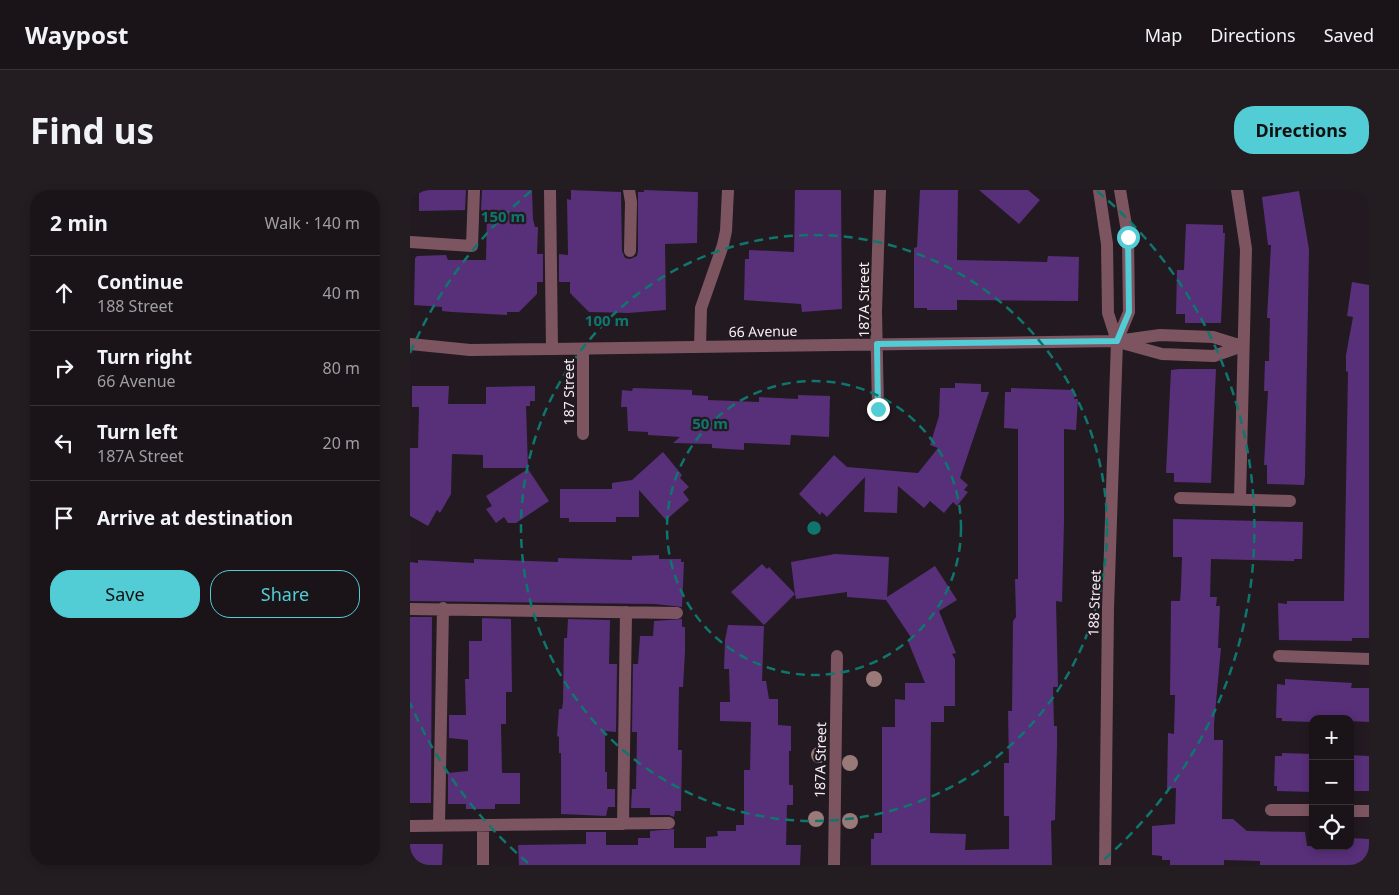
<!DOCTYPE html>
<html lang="en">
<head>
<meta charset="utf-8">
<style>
  :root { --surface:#1a1418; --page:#231d21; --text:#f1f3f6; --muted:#9f9ea2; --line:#383337; --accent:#52ccd5 }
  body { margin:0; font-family:"Noto Sans",sans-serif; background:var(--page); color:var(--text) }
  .controls { position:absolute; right:15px; bottom:15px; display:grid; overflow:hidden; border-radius:10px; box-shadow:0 2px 8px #0003 }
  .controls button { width:45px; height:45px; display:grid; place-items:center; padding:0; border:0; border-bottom:1px solid var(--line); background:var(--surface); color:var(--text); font:25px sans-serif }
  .stop { position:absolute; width:15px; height:15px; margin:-11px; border:4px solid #52ccd5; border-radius:50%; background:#fff }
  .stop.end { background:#52ccd5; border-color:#fff; box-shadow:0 1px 5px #0008 }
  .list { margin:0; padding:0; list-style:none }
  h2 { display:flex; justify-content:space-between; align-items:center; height:65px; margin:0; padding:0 20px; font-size:21px }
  h2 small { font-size:16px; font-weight:400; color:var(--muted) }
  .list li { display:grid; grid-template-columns:32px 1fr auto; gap:15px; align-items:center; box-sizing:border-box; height:75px; padding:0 20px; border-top:1px solid var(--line) }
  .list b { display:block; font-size:19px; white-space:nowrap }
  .list p { margin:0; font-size:16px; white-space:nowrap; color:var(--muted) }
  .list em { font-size:16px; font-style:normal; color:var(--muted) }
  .actions { display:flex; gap:10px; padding:15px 20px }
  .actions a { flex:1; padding:11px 0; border:1px solid var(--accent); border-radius:20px; text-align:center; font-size:18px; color:var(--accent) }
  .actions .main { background:var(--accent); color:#111 }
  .icon { flex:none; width:28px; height:28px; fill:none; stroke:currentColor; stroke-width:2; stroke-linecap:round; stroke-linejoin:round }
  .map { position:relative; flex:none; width:959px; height:675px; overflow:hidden; border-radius:20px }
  header { display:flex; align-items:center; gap:30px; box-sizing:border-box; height:70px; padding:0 25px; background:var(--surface); border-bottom:1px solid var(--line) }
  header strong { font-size:24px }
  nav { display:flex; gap:28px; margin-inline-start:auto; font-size:18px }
  .intro { display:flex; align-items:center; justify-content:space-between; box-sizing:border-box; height:120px; padding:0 30px }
  h1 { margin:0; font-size:35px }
  .button { padding:12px 22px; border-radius:20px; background:var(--accent); color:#111; font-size:18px; font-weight:700 }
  main { display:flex; gap:30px; padding:0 30px }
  aside { flex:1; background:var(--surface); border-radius:20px; box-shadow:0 2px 8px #0003 }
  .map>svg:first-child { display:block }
</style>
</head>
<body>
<header>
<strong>Waypost</strong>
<nav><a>Map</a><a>Directions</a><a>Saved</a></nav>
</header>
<div class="intro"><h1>Find us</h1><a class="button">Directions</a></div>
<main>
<aside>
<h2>2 min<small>Walk · 140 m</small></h2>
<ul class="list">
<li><svg class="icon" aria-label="ahead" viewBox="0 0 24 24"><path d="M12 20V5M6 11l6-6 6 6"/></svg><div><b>Continue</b><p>188 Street</p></div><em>40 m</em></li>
<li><svg class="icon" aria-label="right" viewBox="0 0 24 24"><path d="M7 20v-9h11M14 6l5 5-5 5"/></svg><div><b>Turn right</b><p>66 Avenue</p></div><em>80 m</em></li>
<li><svg class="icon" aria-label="left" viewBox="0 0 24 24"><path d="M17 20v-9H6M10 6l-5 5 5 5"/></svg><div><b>Turn left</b><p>187A Street</p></div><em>20 m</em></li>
<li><svg class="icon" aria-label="arrive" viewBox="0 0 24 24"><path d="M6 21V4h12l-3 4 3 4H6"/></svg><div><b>Arrive at destination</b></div></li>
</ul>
<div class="actions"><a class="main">Save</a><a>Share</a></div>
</aside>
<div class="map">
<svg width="959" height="675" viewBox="0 0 959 675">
  <rect width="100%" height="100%" fill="#221a20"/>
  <path fill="#582f79" d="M9 0H56L55 20 9 21Z
    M72 0H122L123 29 125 37H128L127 64H133V92H127V104L109 122H97V125L42 122 32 121V117L4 115 5 68 7 66 36 65 38 70H76L77 22 71 20Z
    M161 0 211 2 212 61 215 68 220 69 227 66 228 61V2H234V0L288 2 287 53 255 54 256 120 218 123 179 122 160 103V92H149V64L158 65 157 9 161 10Z
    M385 0H431L432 119 392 122 391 114 334 110 335 69H339V60L384 62Z
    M510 0H548L547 70 637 72 638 66 669 67 668 111 547 110V120H517V118H504V58L507 57Z
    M569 0H618L630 10 609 34Z
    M889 1 899 59 895 286 894 295 857 294V275H854L858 201H854L855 171H859L860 128H857L861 55H858L852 7Z
    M776 34 813 35V43H815L811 133H775V124H766L767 80H774Z
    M942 92 959 95V448H942V451L869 450 868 413 877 414V411H934L938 182 936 181V165L943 127 937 126Z
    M769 179H806L801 293 764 292V283H756L761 180Z
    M545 193 571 194V202H579L550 288 558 295 554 300 558 302 547 316 543 312 534 323 520 311 514 318 488 296 487 323 454 322 455 287 417 327 412 322 410 325 389 304 424 265 437 277 508 283 528 258 520 255 529 226 530 198H545Z
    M2 196H39L38 214H76V197L125 196V211H120V216H116L118 278H73V265L42 264 41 304 30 323 27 320 18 336 0 326V258H8L9 217H2Z
    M223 198 282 200V205L298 206V210L349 212V207L388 209V205L420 206 419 247 381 245 380 255 334 253V260L302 258V254L263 253 270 247 238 245V242L218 241 217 217H211L212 200 222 201Z
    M601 198 665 200 664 209H668L666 240 654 239V332L652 412 646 411 648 497H643L644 536H647V557L645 630 641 631 642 675H461V649H464V643H472V537H485V509L495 510V493H515L498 451 502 449 476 410 437 407V402L386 409 385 404 354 435 321 402 352 374 357 379 359 377 385 404 381 372 425 364 479 367 477 407 525 376 547 410 529 421 546 463 542 464 545 469V516H534V532H521L520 643 556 644 555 660 599 659V626H594V573H599L598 521H602L603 431 606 427 605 389H608V239L594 238 595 202H601Z
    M253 262 272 285 270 288 279 297 273 302 279 310 256 330 229 300V327H206V332H159V328H150V299H202V293L222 290Z
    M118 279 139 311 106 333H98L94 327 86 333 76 319 82 316 76 306Z
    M763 329 893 332 892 369H884V371L801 369 800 407H807L806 416H810L808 458H811L804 534V550H813L812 629H823L837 641 895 642 897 656H940V648L959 649V675H850V671L814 670V675H760V670H752V666L742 665V636L765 634 766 598 757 599 758 543 764 544 765 505H760L761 411H770L771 397 772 367H763Z
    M249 365V369H271V372H274L272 417 245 414 0 411V372L8 373V370L64 373V369L148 372V368L222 370V366Z
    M0 427H22L21 613H0Z
    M72 428 101 429 102 502H96V534H91L92 583H110V614H85V619H56V614H38V583L58 581V550L39 548V525H56L55 489H59V451H72Z
    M158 429 200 430 199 474H207L206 542 195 541V582H197V599H205V617H198L196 626 151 624V563H149V547L147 546 149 519H152L153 512 154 448H157Z
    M272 429V437H275V462L273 497H269L268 560H272L271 621H265L264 627 259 625H240V618H221L222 599H226L227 542H222L223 474H228L230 446H243L244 431Z
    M318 435 354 436 352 491H356L359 509H368V535L381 536V561H379V595H383V615H377L376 655H391L390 675H109L108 655 176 654V642H196V655H228V648H240V641L264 639V658H296V647L308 646 307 641H326V635H334V580H340L341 532 310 531V512H320L319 479H314L315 450Z
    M875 489 942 493 941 498H959V532L940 531V529H903V532L872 531V528H866L867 494 875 495Z
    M872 563 903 564V602L867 601V596H864L865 566H872Z
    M940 565 959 566V601H940Z
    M0 654H33L32 675H0Z"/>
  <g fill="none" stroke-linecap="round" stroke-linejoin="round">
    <path stroke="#7d5561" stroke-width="12" d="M140 0 142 159
      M219 0 221 12 220 61
      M689 0 697 54 698 123 707 151 698 419 695 675
      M827 0 836 59 830 309
      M0 52 62 56 64 0
      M707 151 719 122 718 47 710 0
      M712 153 752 164 804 166 832 156
      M0 154 60 160 142 159 707 151 750 145 803 147 832 156
      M290 157 291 118 313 55 316 41 318 0
      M173 159V244
      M468 219 466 121 470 0
      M770 308 880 311
      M0 419 267 423
      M869 466 959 469
      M861 620H903
      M940 621H959
      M213 634 216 422
      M0 636 259 633
      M29 636 33 418
      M73 675V636
      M424 675 427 466"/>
  </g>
  <g fill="#9a7a79">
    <circle cx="464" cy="489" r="8"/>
    <circle cx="409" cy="565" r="8"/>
    <circle cx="440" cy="573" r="8"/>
    <circle cx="406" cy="629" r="8"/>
    <circle cx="440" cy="631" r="8"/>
  </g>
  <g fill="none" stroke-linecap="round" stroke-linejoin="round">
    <path stroke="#52ccd5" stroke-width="6" d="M468 219 467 154 707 151 719 122 718 47"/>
  </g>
  <g fill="none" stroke="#0f766e" stroke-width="2.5" stroke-dasharray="9 6">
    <circle cx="404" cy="338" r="147"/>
    <circle cx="404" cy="338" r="293"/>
    <path d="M118 673A440 440 0 0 1 0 513M0 163A440 440 0 0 1 121 1M687 1A440 440 0 0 1 690 673"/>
  </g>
  <g text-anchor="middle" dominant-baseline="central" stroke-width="4.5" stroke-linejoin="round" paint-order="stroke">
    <g font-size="14" fill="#f6f0f4" stroke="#221a20">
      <text transform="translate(453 110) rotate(-90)">187A Street</text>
      <text transform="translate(353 141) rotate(-1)">66 Avenue</text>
      <text transform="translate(158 202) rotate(-90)">187 Street</text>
      <text transform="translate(684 413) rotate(-88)">188 Street</text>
      <text transform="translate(410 570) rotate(-89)">187A Street</text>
    </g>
  </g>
  <circle cx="404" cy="338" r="8" fill="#0f766e" stroke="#221a20" stroke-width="2.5"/>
  <g font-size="15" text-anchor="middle" font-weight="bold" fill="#0f766e" stroke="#221a20" stroke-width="4.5" stroke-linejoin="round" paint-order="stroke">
    <text x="93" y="32">150 m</text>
    <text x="197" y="136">100 m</text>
    <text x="300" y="239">50 m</text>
  </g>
</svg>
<div class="controls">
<button>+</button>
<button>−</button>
<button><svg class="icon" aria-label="locate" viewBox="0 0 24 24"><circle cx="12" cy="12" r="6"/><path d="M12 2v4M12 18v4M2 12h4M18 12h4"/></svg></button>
</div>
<div class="stop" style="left:718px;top:47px"></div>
<div class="stop end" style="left:468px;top:219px"></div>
</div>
</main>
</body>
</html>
